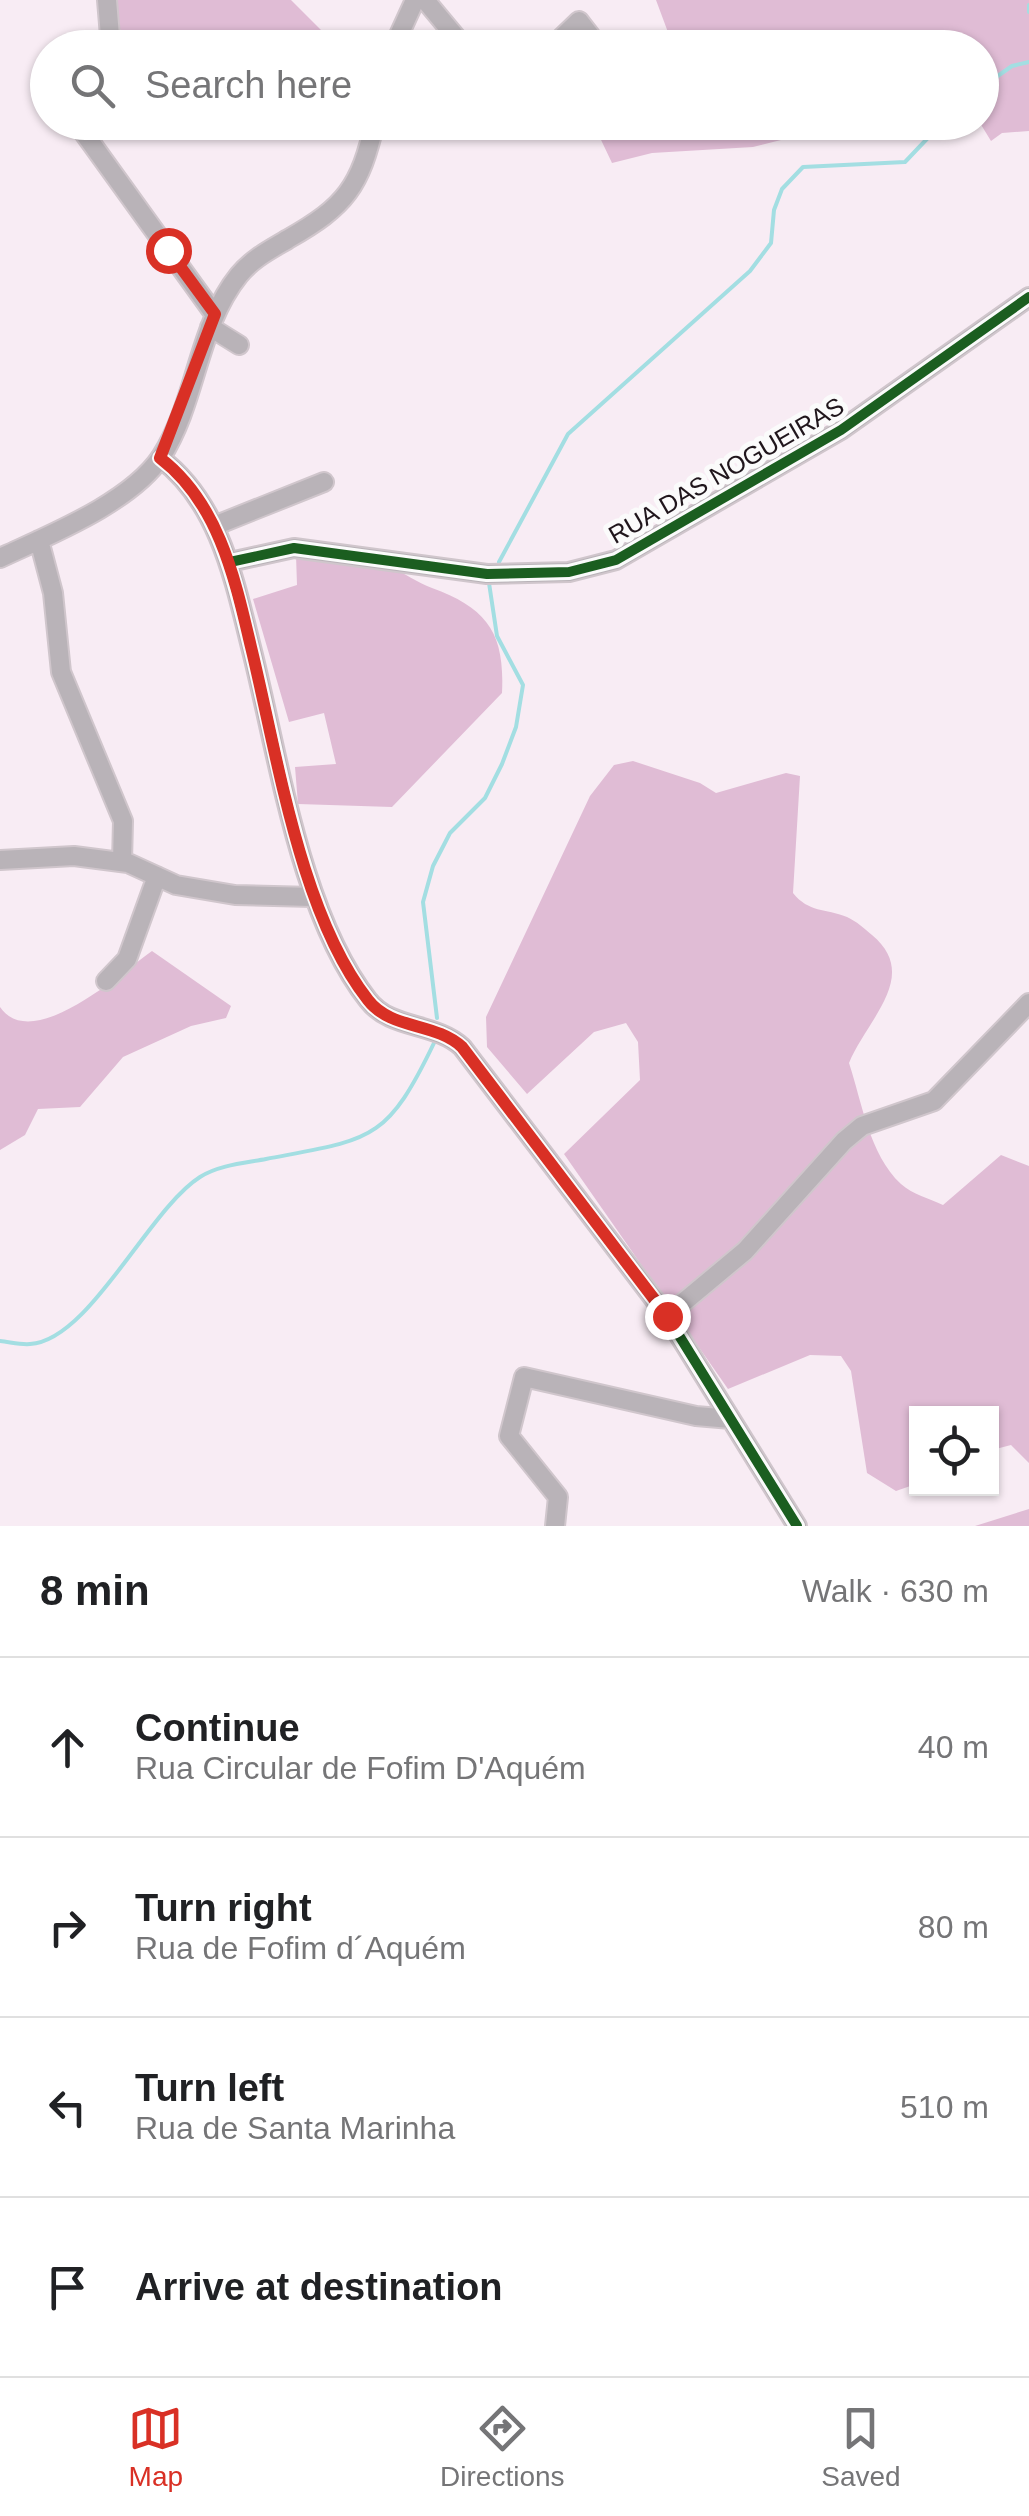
<!DOCTYPE html>
<html lang="en">
<head>
<meta charset="utf-8">
<style>
  :root { --surface:#fff; --page:#f6f6f6; --text:#202124; --muted:#757577; --line:#e0e0e0; --accent:#d93025 }
  body { margin:0; font-family:Arial,sans-serif; background:var(--page); color:var(--text) }
  .controls { position:absolute; right:30px; bottom:30px; display:grid; overflow:hidden; border-radius:0px; box-shadow:0 2px 8px #0004 }
  .controls button { width:90px; height:90px; display:grid; place-items:center; padding:0; border:0; border-bottom:2px solid var(--line); background:var(--surface); color:var(--text); font:50px sans-serif }
  .stop { position:absolute; width:30px; height:30px; margin:-22px; border:8px solid #d93025; border-radius:50%; background:#fff }
  .stop.end { background:#d93025; border-color:#fff; box-shadow:0 2px 10px #0008 }
  .list { margin:0; padding:0; list-style:none }
  h2 { display:flex; justify-content:space-between; align-items:center; height:130px; margin:0; padding:0 40px; font-size:42px }
  h2 small { font-size:32px; font-weight:400; color:var(--muted) }
  .list li { display:grid; grid-template-columns:65px 1fr auto; gap:30px; align-items:center; box-sizing:border-box; height:180px; padding:0 40px; border-top:2px solid var(--line) }
  .list b { display:block; font-size:38px; white-space:nowrap }
  .list p { margin:0; font-size:32px; white-space:nowrap; color:var(--muted) }
  .list em { font-size:32px; font-style:normal; color:var(--muted) }
  .icon { flex:none; width:55px; height:55px; fill:none; stroke:currentColor; stroke-width:2; stroke-linecap:round; stroke-linejoin:round }
  .map { position:relative; flex:none; width:1029px; height:1526px; overflow:hidden }
  .search { position:absolute; background:var(--surface); box-shadow:0 2px 8px #0004; left:30px; right:30px; top:30px; height:110px; display:flex; align-items:center; gap:25px; box-sizing:border-box; padding:0 35px; border-radius:55px; color:var(--muted); font-size:38px }
  .sheet { height:850px; background:var(--surface) }
  nav { display:flex; justify-content:space-around; align-items:center; box-sizing:border-box; height:140px; border-top:2px solid var(--line); background:var(--surface); font-size:28px; color:var(--muted) }
  nav a { display:grid; justify-items:center; gap:5px }
  nav .on { color:var(--accent) }
  .map>svg:first-child { display:block }
</style>
</head>
<body>
<div class="map">
<svg width="1029" height="1526" viewBox="0 0 1029 1526">
  <rect width="100%" height="100%" fill="#f8ecf4"/>
  <path fill="#e0bcd5" d="M112 0H291L336 45 125 47Z
    M656 0H1029V131L1002 133 991 141 980 123 982 48 660 47 669 35Z
    M593 123H849L753 147 652 153 612 163Z
    M296 555C327 559 359 562 389 568 405 572 417 583 432 588 487 608 505 633 502 693L392 807 298 804 295 767 336 764 324 713 289 722 253 599 297 585Z
    M633 761 700 783 716 793 786 773 800 776 793 893C809 913 825 908 847 917 856 921 865 929 872 935 921 976 867 1019 849 1063 862 1102 869 1154 901 1184 912 1194 930 1199 943 1205L1001 1155 1029 1166V1463L1011 1445 992 1450V1414H916V1484L896 1491 867 1473 851 1371 841 1356 810 1355 728 1389 564 1154 640 1080 638 1042 626 1023 594 1032 527 1094 487 1047 486 1017 590 796 614 765Z
    M152 951 231 1006 226 1018 191 1026 123 1057 80 1107 38 1109 25 1135 0 1150V1007C32 1054 121 973 152 951Z
    M1029 1509V1526H975Z"/>
  <g fill="none" stroke-linecap="round" stroke-linejoin="round">
    <path stroke="#a3dee2" stroke-width="4" d="M1029 5V12
      M982 87 1012 66 1029 62
      M499 562 568 434 750 271 771 243 774 210 782 189 803 167 905 162 943 122
      M437 1018 423 902 433 866 450 833 485 798 502 764 516 727 523 685 497 636 489 583
      M0 1341C10 1342 21 1345 30 1344 89 1341 149 1209 200 1177 219 1165 245 1163 266 1159 371 1139 386 1143 434 1043"/>
    <g stroke="#d0c6cc" stroke-width="22">
      <path id="minor" d="M107 0 111 48
        M425 0 465 48
        M393 48 415 0
        M551 48 579 21 596 43
        M76 122 215 315
        M210 327 239 345
        M160 458C219 502 234 579 251 647 278 753 300 914 368 1000 391 1030 435 1022 462 1047L667 1316 797 1526
        M214 526 324 482
        M39 540 53 593 61 672 123 821 122 862
        M0 558C49 535 130 503 161 457 197 401 197 327 239 275 253 258 270 250 288 239 346 206 360 187 375 122
        M230 562 294 548 487 574 569 572 616 560 841 430 1029 297
        M0 860 74 856 128 863 176 885 235 895 313 897
        M106 981 127 959 157 876
        M667 1316 745 1251 844 1141 862 1126 934 1101 1029 1003
        M555 1526 558 1497 509 1436 524 1377 696 1416 731 1419"/>
    </g>
    <use href="#minor" stroke="#b9b3b8" stroke-width="18"/>
    <g stroke="#fbfbfb" stroke-width="16">
      <path id="cycleway" d="M160 458C219 502 234 579 251 647 278 753 300 914 368 1000 391 1030 435 1022 462 1047L667 1316 797 1526
        M230 562 294 548 487 574 569 572 616 560 841 430 1029 297"/>
    </g>
    <use href="#cycleway" stroke="#1b5e20" stroke-width="10"/>
  </g>
  <g fill="none" stroke-linecap="round" stroke-linejoin="round">
    <path stroke="#d93025" stroke-width="12" d="M168 250 215 314 160 458C219 503 235 579 251 647 277 753 300 914 368 1000 391 1030 435 1022 462 1047L667 1316"/>
  </g>
  <g text-anchor="middle" dominant-baseline="central" stroke-width="10" stroke-linejoin="round" paint-order="stroke">
    <g font-size="25" fill="#20161c" stroke="#fbfbfb">
      <text transform="translate(726 470) rotate(-30)">RUA DAS NOGUEIRAS</text>
    </g>
  </g>
</svg>
<div class="controls">
<button><svg class="icon" aria-label="locate" viewBox="0 0 24 24"><circle cx="12" cy="12" r="6"/><path d="M12 2v4M12 18v4M2 12h4M18 12h4"/></svg></button>
</div>
<div class="stop" style="left:168px;top:250px"></div>
<div class="stop end" style="left:667px;top:1316px"></div>
<div class="search"><svg class="icon" aria-label="search" viewBox="0 0 24 24"><circle cx="10" cy="10" r="6"/><path d="M15 15l6 6"/></svg>Search here</div>
</div>
<section class="sheet">
<h2>8 min<small>Walk · 630 m</small></h2>
<ul class="list">
<li><svg class="icon" aria-label="ahead" viewBox="0 0 24 24"><path d="M12 20V5M6 11l6-6 6 6"/></svg><div><b>Continue</b><p>Rua Circular de Fofim D'Aquém</p></div><em>40 m</em></li>
<li><svg class="icon" aria-label="right" viewBox="0 0 24 24"><path d="M7 20v-9h11M14 6l5 5-5 5"/></svg><div><b>Turn right</b><p>Rua de Fofim d´Aquém</p></div><em>80 m</em></li>
<li><svg class="icon" aria-label="left" viewBox="0 0 24 24"><path d="M17 20v-9H6M10 6l-5 5 5 5"/></svg><div><b>Turn left</b><p>Rua de Santa Marinha</p></div><em>510 m</em></li>
<li><svg class="icon" aria-label="arrive" viewBox="0 0 24 24"><path d="M6 21V4h12l-3 4 3 4H6"/></svg><div><b>Arrive at destination</b></div></li>
</ul>
</section>
<nav>
<a class="on"><svg class="icon" aria-label="map" viewBox="0 0 24 24"><path d="M3 6l6-2 6 2 6-2v14l-6 2-6-2-6 2zM9 4v14M15 6v14"/></svg>Map</a>
<a><svg class="icon" aria-label="directions" viewBox="0 0 24 24"><path d="M12 3l9 9-9 9-9-9zM9 14v-3h6M13 9l2 2-2 2"/></svg>Directions</a>
<a><svg class="icon" aria-label="saved" viewBox="0 0 24 24"><path d="M7 4h10v16l-5-4-5 4z"/></svg>Saved</a>
</nav>
</body>
</html>
